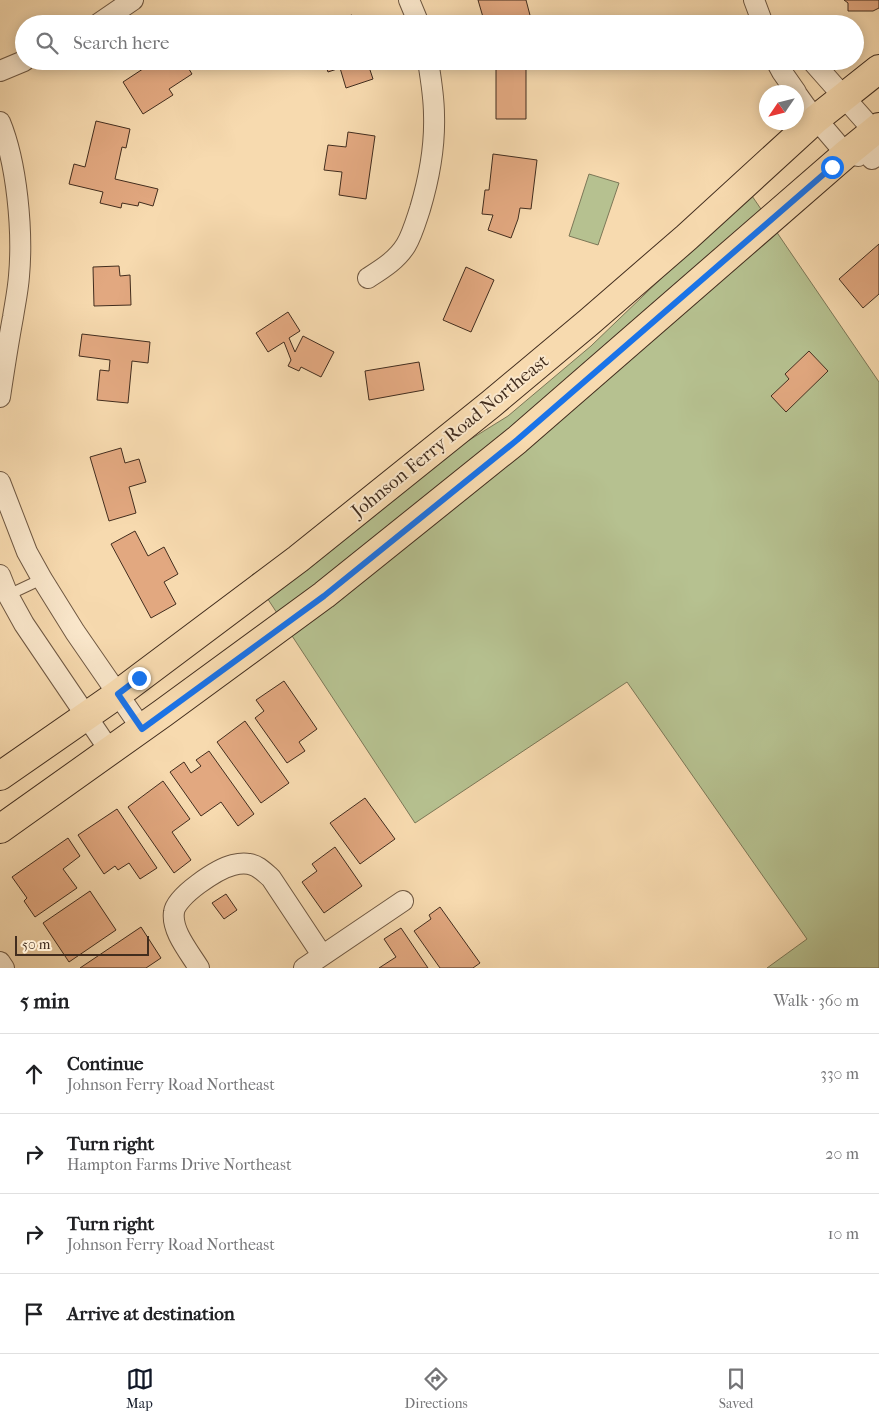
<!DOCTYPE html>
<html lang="en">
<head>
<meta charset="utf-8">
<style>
  :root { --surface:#fff; --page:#f2f2f2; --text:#202124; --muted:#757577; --line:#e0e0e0; --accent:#111827 }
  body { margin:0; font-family:"IM FELL French Canon",serif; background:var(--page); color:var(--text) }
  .compass { position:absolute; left:759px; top:85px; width:45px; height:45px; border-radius:50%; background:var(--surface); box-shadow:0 2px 12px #0003; rotate:235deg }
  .scale { position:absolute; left:15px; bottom:12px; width:134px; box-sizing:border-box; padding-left:5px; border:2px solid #422d1e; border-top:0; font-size:14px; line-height:18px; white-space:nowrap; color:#422d1e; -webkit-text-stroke:4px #fae7cb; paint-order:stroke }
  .stop { position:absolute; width:15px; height:15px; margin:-11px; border:4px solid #1a73e8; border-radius:50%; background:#fff }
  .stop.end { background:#1a73e8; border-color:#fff; box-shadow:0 1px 5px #0008 }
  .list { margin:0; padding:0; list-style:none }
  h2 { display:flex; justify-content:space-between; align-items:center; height:65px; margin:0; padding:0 20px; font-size:21px }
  h2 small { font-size:16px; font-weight:400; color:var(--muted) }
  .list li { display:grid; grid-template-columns:32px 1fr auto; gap:15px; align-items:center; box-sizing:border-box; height:80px; padding:0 20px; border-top:1px solid var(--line) }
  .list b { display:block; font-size:19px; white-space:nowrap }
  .list p { margin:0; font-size:16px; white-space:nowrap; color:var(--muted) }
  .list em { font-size:16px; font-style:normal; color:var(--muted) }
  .icon { flex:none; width:28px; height:28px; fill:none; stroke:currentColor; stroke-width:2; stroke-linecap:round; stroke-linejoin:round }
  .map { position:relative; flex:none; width:879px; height:968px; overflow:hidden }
  .search { position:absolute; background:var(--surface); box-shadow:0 2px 12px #0003; left:15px; right:15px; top:15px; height:55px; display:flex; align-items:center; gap:12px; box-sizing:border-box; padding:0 18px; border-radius:28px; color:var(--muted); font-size:19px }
  .sheet { height:385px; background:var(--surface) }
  nav { display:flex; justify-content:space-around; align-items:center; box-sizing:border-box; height:70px; border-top:1px solid var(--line); background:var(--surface); font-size:14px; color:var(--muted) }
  nav a { display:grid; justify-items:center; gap:2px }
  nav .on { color:var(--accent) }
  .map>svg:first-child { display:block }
</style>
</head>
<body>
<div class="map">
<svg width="879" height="968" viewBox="0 0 879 968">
  <rect width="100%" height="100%" fill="#f7daaf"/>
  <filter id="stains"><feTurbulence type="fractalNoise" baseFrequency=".004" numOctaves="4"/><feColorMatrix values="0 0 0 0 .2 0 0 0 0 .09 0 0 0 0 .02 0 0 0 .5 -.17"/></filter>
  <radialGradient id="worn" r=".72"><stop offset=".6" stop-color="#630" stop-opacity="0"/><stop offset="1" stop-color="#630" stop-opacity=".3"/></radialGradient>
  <path fill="#b6c190" stroke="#7c7757" d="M589 174 619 183 598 245 569 236Z
    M750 193 879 382V968H767L807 939 627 682 415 823 252 575 508 416 591 346Z"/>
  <path fill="#e2a880" stroke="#422d1e" d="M478 0H526L531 19 512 24H485Z
    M844 0H879V8L873 11H848V3Z
    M352 15 355 24H326V23Z
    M155 61H184L192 74 169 89 173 95 143 114 123 82Z
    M324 61H367L373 79 346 88 340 68 328 72Z
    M496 67H526V119H496Z
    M96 121 130 129 126 148 122 147 115 179 158 189 153 206 139 202 138 206 122 203 121 208 100 203 103 192 69 184 74 164 85 167Z
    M348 132 375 136 366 199 339 195 342 172 324 170 328 145 346 147Z
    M493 154 537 160 531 209 520 208 518 219 511 238 488 230 493 215 482 214 485 190H489Z
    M879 244V294L863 308 839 279Z
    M119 266 120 276 130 275 131 305 94 306 93 267Z
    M466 267 494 280 471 332 443 320Z
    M288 312 300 331 289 338 295 352 303 336 334 352 321 377 301 367 299 371 288 366 291 360 284 342 268 352 256 333Z
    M82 334 150 342 148 363 132 361 128 403 97 400 100 370 109 371 110 360 79 356Z
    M809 351 828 371 786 412 771 396 789 379 785 374Z
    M419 362 424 390 369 400 365 371Z
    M121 448 125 463 139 459 146 482 129 487 136 513 109 521 90 457Z
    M135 531 148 556 164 547 178 574 164 582 176 604 151 618 111 544Z
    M284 681 317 729 299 742 305 751 287 763 255 718 264 711 256 700Z
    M245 721 289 783 261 803 217 742Z
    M209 751 254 814 238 826 221 802 201 816 170 772 184 762 191 773 201 766 196 760Z
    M163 781 190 819 172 832 191 860 174 873 128 807Z
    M365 798 395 839 360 864 330 823Z
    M117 809 157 868 140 879 129 863 118 870 115 866 104 874 78 835Z
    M68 838 80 856 63 869 77 888 35 917 24 901 27 898 12 877Z
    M335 847 362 886 324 913 302 882 317 871 312 864Z
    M90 891 116 930 69 962 43 923Z
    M226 894 237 910 224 919 212 903Z
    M440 907 480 963 473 968H440L414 931 431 919 429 915Z
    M141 927 161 958 146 968H80Z
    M401 928 428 968H379L396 957 384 939Z"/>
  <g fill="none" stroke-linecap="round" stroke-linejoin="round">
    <g stroke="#6f5842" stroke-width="12">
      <path id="service" d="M8 595 42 579"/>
    </g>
    <g stroke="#6f5842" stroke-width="22">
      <path id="minor" d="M409 0 419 24
        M754 0 763 24
        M98 24 133 0
        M776 61 782 72 796 92
        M812 61 874 131 872 159
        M0 71 24 61
        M796 93 806 107 846 154 858 156
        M0 122C17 163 23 231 19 276 18 290 15 304 13 317 8 344 4 370 0 397
        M368 278C382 269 397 260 406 245 412 235 416 221 420 209 429 179 435 146 434 115 434 97 431 79 428 61
        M0 482 27 552 42 579 75 632 142 729
        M0 575 8 595 24 624 110 751
        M0 962 4 968
        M199 968C190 953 171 931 174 912 176 896 217 869 233 865 237 864 244 863 249 864 258 865 264 872 271 878L322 955
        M304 968 403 901"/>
    </g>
    <g stroke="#422d1e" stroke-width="30">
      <path id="primary" d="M0 776 118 694 298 559 491 404 589 322 687 237 816 119 879 69
        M0 829 163 713 324 595 517 440 846 154 879 127"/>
    </g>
    <use href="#service" stroke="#fae7cb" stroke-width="10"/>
    <use href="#minor" stroke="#fae7cb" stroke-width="20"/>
    <use href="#primary" stroke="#f7daaf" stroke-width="28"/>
  </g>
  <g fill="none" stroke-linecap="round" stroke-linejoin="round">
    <path stroke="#1a73e8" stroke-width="6" d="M139 678 118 694 142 729 324 596 517 440 832 167"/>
  </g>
  <g text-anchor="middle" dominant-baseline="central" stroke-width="4" stroke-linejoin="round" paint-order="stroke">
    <g font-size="19" fill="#422d1e" stroke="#fae7cb">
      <text transform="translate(450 436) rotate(-39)">Johnson Ferry Road Northeast</text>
    </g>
  </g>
  <rect width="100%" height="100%" filter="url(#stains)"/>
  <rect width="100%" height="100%" fill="url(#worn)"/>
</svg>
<svg class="compass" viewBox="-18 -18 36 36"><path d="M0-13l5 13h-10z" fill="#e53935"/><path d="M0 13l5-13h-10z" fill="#757577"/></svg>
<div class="scale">50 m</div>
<div class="stop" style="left:832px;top:167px"></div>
<div class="stop end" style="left:139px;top:678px"></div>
<div class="search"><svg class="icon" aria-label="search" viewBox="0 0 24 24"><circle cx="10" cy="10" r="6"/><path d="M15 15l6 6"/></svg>Search here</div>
</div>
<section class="sheet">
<h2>5 min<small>Walk · 360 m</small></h2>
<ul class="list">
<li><svg class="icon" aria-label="ahead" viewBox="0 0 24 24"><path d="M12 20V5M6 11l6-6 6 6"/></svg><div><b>Continue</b><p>Johnson Ferry Road Northeast</p></div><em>330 m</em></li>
<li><svg class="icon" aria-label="right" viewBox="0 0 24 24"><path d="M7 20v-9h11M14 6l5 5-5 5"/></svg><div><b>Turn right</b><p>Hampton Farms Drive Northeast</p></div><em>20 m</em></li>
<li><svg class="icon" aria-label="right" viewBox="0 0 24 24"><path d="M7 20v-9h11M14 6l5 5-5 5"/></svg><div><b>Turn right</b><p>Johnson Ferry Road Northeast</p></div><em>10 m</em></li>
<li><svg class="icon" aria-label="arrive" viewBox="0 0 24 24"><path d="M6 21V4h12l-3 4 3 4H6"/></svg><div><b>Arrive at destination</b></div></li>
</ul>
</section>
<nav>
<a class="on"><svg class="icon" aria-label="map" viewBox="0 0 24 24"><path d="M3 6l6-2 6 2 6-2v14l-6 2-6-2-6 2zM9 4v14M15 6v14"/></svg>Map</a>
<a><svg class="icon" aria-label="directions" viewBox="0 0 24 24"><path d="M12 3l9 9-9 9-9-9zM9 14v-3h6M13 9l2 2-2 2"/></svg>Directions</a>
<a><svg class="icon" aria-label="saved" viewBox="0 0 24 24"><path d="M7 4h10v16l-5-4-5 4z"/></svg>Saved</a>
</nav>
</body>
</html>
